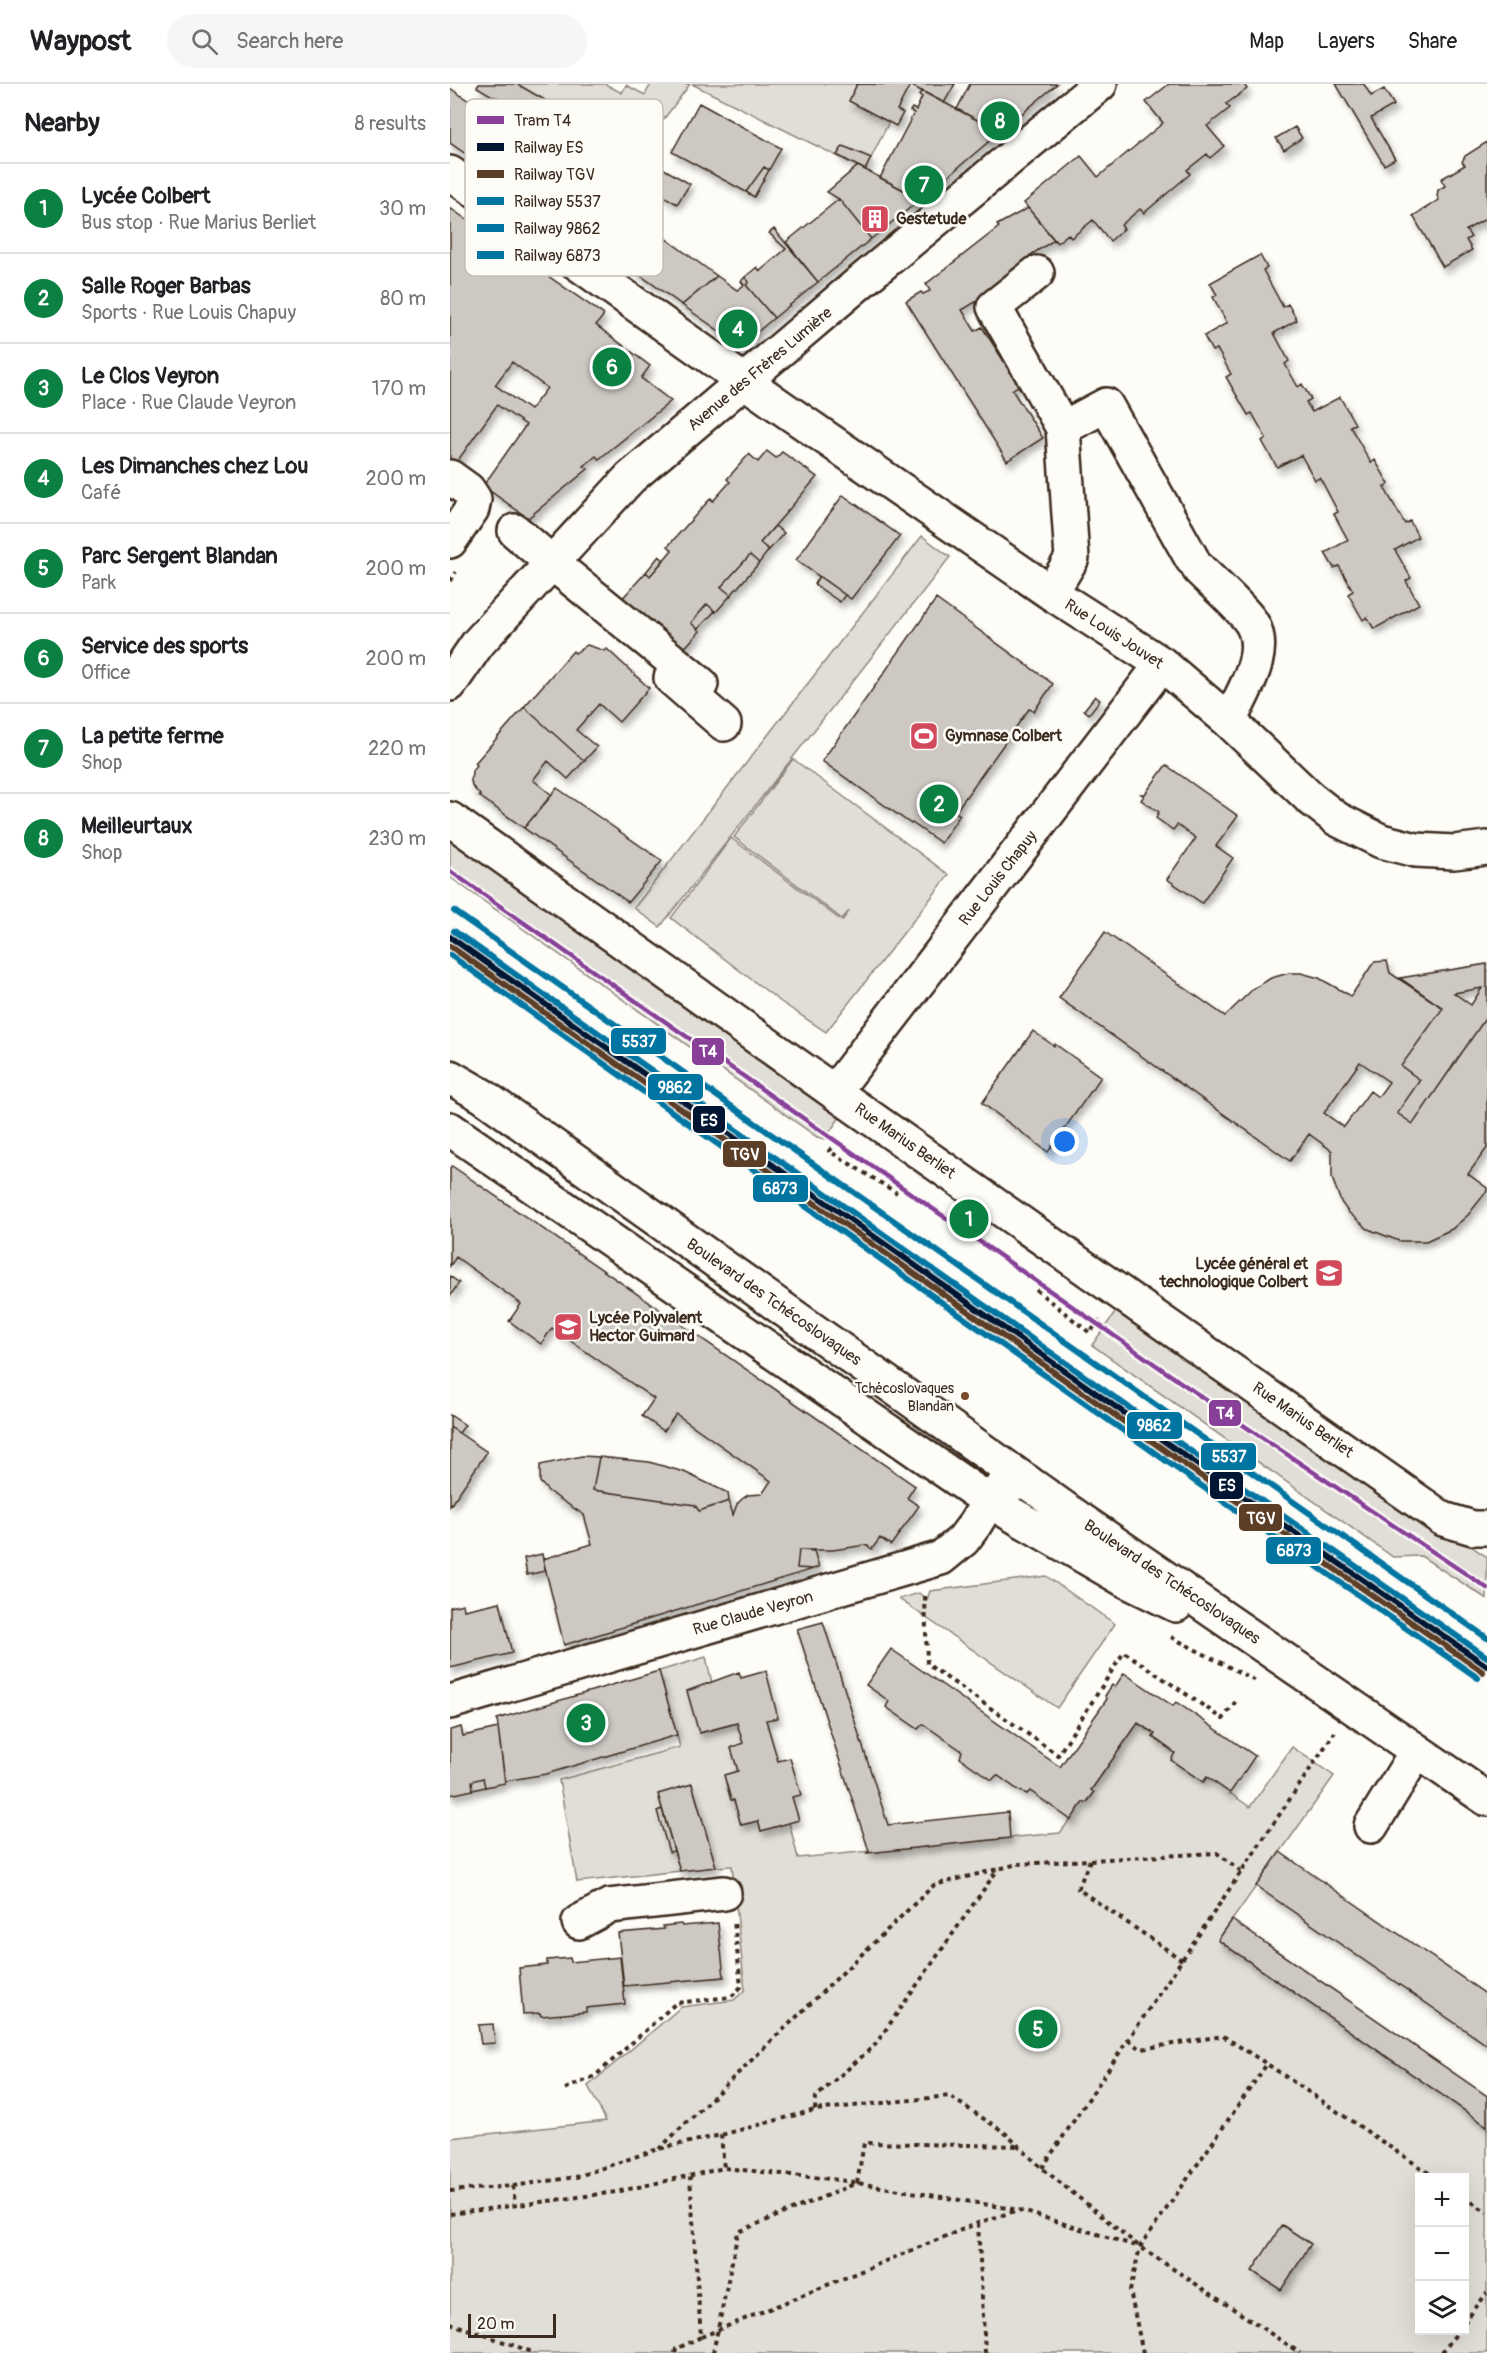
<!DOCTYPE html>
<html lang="en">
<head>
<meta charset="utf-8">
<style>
  :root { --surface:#fff; --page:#f6f6f6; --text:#202124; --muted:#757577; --line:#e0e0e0; --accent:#0b8043 }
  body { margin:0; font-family:Pangolin,sans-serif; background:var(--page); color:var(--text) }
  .controls { position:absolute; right:18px; bottom:18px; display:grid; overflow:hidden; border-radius:0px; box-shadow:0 6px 24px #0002 }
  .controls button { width:54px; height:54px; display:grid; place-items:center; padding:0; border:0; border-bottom:2px solid var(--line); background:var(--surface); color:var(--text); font:30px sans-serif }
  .scale { position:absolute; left:18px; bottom:15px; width:88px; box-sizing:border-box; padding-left:6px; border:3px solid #3b2a1e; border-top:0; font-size:16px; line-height:21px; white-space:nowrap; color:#3b2a1e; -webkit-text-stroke:4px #fdfcf7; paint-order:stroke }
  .you { position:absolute; left:615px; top:1058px; width:21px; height:21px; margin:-15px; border:4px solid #fff; border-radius:50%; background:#1a73e8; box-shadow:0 0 0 9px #1a73e833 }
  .badge { display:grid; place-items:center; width:39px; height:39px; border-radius:50%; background:var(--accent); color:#fff; font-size:20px; font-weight:700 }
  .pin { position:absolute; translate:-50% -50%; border:3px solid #fff; box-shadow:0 2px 6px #0006 }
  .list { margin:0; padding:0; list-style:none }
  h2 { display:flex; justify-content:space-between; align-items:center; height:78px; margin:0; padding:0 24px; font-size:26px }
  h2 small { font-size:20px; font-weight:400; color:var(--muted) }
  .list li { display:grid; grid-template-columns:39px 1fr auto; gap:18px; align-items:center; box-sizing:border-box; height:90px; padding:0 24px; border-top:2px solid var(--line) }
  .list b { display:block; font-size:22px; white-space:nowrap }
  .list p { margin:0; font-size:20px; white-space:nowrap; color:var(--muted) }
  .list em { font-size:20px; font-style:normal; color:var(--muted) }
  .icon { flex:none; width:33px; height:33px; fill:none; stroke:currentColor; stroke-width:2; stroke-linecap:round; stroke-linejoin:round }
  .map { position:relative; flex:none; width:1037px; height:2269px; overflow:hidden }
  header { display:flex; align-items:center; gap:36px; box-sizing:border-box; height:84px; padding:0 30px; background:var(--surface); border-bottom:2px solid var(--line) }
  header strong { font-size:28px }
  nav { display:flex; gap:33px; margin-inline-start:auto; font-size:21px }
  .search { width:420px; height:54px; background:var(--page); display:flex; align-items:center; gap:15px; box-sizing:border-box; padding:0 21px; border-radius:33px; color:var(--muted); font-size:22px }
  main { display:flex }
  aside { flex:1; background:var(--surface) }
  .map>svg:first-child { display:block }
</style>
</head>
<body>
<header>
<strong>Waypost</strong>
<div class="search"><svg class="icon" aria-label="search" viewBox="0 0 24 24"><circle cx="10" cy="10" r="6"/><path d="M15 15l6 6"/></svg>Search here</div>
<nav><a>Map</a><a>Layers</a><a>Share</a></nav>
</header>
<main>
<aside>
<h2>Nearby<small>8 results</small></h2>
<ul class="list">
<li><span class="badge">1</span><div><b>Lycée Colbert</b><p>Bus stop · Rue Marius Berliet</p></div><em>30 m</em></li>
<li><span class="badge">2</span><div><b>Salle Roger Barbas</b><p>Sports · Rue Louis Chapuy</p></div><em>80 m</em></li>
<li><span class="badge">3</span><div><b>Le Clos Veyron</b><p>Place · Rue Claude Veyron</p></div><em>170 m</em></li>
<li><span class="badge">4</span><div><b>Les Dimanches chez Lou</b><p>Café</p></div><em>200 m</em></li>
<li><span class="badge">5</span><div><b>Parc Sergent Blandan</b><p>Park</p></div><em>200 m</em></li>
<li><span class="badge">6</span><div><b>Service des sports</b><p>Office</p></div><em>200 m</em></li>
<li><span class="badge">7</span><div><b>La petite ferme</b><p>Shop</p></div><em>220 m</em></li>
<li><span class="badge">8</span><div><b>Meilleurtaux</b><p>Shop</p></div><em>230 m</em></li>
</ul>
</aside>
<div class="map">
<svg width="1037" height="2269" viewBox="0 0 1037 2269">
  <defs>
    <filter id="shadow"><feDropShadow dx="3.5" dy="6" stdDeviation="3" flood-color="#0004"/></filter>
  </defs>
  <rect width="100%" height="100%" fill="#fdfcf7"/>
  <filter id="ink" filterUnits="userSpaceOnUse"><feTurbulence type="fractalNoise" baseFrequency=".0167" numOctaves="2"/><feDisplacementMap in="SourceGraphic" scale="12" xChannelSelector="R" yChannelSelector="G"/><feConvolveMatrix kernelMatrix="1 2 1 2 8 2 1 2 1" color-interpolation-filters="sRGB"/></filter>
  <g filter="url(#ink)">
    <path fill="#e1ded7" stroke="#8e847a" stroke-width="1.5" fill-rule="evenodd" d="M67 0H155L172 9 176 1 195 11 201 0H240L188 70Z
      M242 0H407L399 17 439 38 415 86Z
      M472 452 500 473 210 843 184 824Z
      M343 675 499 791 376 948 331 918 221 834 281 754 392 837 399 827 392 835 284 753Z
      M0 757 390 1033 375 1055 367 1053 0 793Z
      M670 1222 686 1238 1037 1473V1515L971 1472 943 1473 642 1261Z
      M596 1492 665 1540 607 1624 449 1515 469 1509 477 1516 480 1507Z
      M256 1573 262 1599 237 1607 250 1649 287 1639 293 1659 281 1664 288 1687 274 1691 281 1716H284L291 1741 308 1737 311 1747 339 1738 348 1774 610 1749 633 1718 637 1719 644 1709 641 1706 688 1639 705 1650 703 1653 725 1669 721 1676 753 1698 757 1693 800 1723 842 1663 884 1692 768 1856 1037 2042V2269H0V2054L156 2037 138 2002 231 1923 284 1916 295 1906 282 1782 266 1783 242 1700 208 1710 212 1725 208 1727 219 1768 224 1767 230 1787 127 1798 109 1696 230 1663 209 1587ZM970 2094H1014V2246H970Z"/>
    <path fill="#cdc8c2" stroke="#3b2a1e" stroke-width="1.5" fill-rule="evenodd" filter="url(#shadow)" d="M29 0H67L240 100 227 120 47 13H44L27 3Z
      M407 0 460 1 447 26 453 29 446 42 399 17Z
      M458 0H505L494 19Z
      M520 0H607L550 48 507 25Z
      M719 0H794L797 5 776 20 780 24 757 42 774 62 760 74 757 70 737 86 740 90 694 129 690 125 671 141 674 145 660 157 643 136 621 154 618 150 607 159 574 119 631 72 648 93 713 39 696 18Z
      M886 0H914L921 12 934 5 944 21 921 34 945 75 934 81Z
      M0 4 42 33 16 70 0 59Z
      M472 7 550 48 471 115 430 94 464 29 460 27 462 24 466 26 472 13 469 11Z
      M249 19 331 64 319 86 314 83 296 108 222 68Z
      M845 43 852 54 834 66 826 54Z
      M1037 58V134L1016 146 1021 153 1016 156 1022 166 993 183 963 132 989 116 987 112 988 106 995 102 991 95 1015 81 1012 78 1015 72Z
      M393 62 421 74 415 86 387 71Z
      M408 82 471 115 421 155 389 115 377 108Z
      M314 83 319 86 304 113 296 108Z
      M389 115 421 155 368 198 336 158Z
      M0 124 154 231 146 241 200 282 191 294 221 317 149 375 146 372 134 382 138 385 78 434 33 402 76 341 47 321 4 382 0 381ZM62 278 97 304 80 326 45 301Z
      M578 124 604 156 579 172 580 175 557 190 558 192 542 202 544 204 528 214 529 216 512 226 525 247 532 243 569 301 562 306 593 354 557 377 456 217 471 208 473 210 480 207 476 200 549 143 547 141Z
      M324 145 368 198 324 234 296 201 299 198 295 193 307 183 310 187 336 165 319 149Z
      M208 149 267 192 232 221 183 186Z
      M810 171 817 184 813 186 833 223 838 220 847 236 824 249 839 277 835 280 848 303 852 300 861 315 856 318 862 328 890 313 905 340 900 342 921 379 925 376 939 400 934 403 955 440 960 437 968 453 945 466 961 494 956 497 969 520 924 545 917 533 913 536 898 510 903 507 889 482 884 484 875 469 898 456 884 430 888 428 870 394 865 396 851 371 827 383 812 357 816 354 802 329 798 331 776 293 781 290 767 265 762 267 754 252 777 239 763 213 767 211 760 199Z
      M267 192 287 206 294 201 291 197 295 193 299 198 296 201 324 234 301 253H278L232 221Z
      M317 367 326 374 332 368 367 393 310 459 319 466 309 479 300 471 271 503 281 511 266 528 257 520 241 539 250 547 230 569 170 517 196 488 200 492 222 466 218 462 261 414 263 417 280 398 277 395 299 370 308 378Z
      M393 411 450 452 401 515 346 476Z
      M325 442 334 449 319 466 310 459Z
      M300 471 309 479 281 511 271 503Z
      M209 472 214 476 200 492 196 488Z
      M369 492 395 511 390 518 364 500Z
      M486 515 603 600 584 627 579 625 505 728 510 731 491 759 462 739 461 740 372 677Z
      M257 520 265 527 248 545 241 539Z
      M137 561 155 567 157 565 199 604 169 638 149 620 126 646 147 663 134 677 74 623 123 567 125 569Z
      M645 612 650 616 639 630 634 626Z
      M74 623 134 677 118 695 98 677 83 696 102 711 74 744 29 712 30 711 22 702 21 697 22 687 27 681 25 679Z
      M716 681 788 732 766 762 783 774 752 819 717 795 746 754 727 741 723 746 706 734 709 728 691 716 694 712 691 710H695Z
      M107 704 212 777 178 818 74 744Z
      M655 848 775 932 803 905 821 894 839 889H851L869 894 901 912 924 878 937 877 940 889 993 924 951 982 970 996 947 1029 963 1040 1037 932V1064L1018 1090 1037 1104V1107L1018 1131 1002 1145 976 1157H949L918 1145 898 1128 891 1118 882 1094V1067L859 1050 840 1077 609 914ZM910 978 939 998 928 1013 920 1007 894 1043 874 1029Z
      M1037 880V932L963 1040 947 1029 970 996 951 982 993 924 950 894ZM1032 904 1021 921 1004 909Z
      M583 947 604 962 605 960 651 993 598 1068 532 1019Z
      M2 1082 465 1402 457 1414 469 1422 441 1461 430 1454 422 1465 416 1461 383 1466H349L347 1484 363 1485 114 1561 93 1475 142 1460 134 1431 98 1407 90 1398V1381L132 1372 149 1373 143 1406 245 1421 249 1427 279 1417 283 1431 287 1420 292 1415 298 1411 312 1410 321 1397 226 1330 214 1347 192 1332 204 1315 102 1244 91 1260 59 1237 71 1220 6 1173 0 1182V1084Z
      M0 1192 9 1199 0 1212Z
      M0 1331 15 1341 9 1349 0 1343Z
      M0 1343 37 1368 0 1422Z
      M149 1373 199 1378 234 1388 278 1409 279 1417 249 1427 245 1421 143 1406Z
      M349 1466 364 1467 369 1483 363 1485 347 1484Z
      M92 1470 95 1487 77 1491 74 1474Z
      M50 1518 62 1569 0 1584V1523L13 1520 14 1526Z
      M373 1538 438 1741 558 1728 560 1754 417 1769 419 1767 347 1545Z
      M441 1565 610 1683 657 1615 655 1612 662 1601 665 1603 674 1589 723 1622 726 1618 805 1672 780 1709 757 1693 753 1698 721 1676 725 1669 703 1653 705 1650 688 1639 641 1706 644 1709 636 1719 633 1718 621 1736 580 1707 577 1710 568 1706 547 1691 542 1696 510 1674 512 1667 473 1640 468 1645 436 1623 439 1617 416 1601Z
      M209 1587 227 1651 96 1690 55 1697 47 1635Z
      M316 1587 328 1634 316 1636 328 1677 340 1674 351 1711 342 1713 349 1736 311 1747 308 1737 291 1741 284 1716H281L274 1691 288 1687 281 1664 293 1659 287 1639 249 1649 237 1607 289 1588 291 1594Z
      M11 1643 13 1652 48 1644 55 1699 35 1703 33 1694 22 1697 23 1706 0 1711V1646Z
      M33 1694 35 1703 23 1706 22 1697Z
      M242 1700 266 1783 230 1787 208 1710Z
      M212 1725 224 1767 219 1768 207 1727Z
      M830 1768 1037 1911V1961L806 1802Z
      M782 1836 1037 2012V2042L768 1856Z
      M268 1839 274 1893 174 1902 168 1849 214 1845 213 1842 231 1840 232 1842Z
      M170 1873 175 1920 136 1924V1928L91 1932 90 1929 73 1930 69 1884 97 1881V1876L120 1874 121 1878Z
      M43 1940 45 1959 31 1960 28 1941Z
      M832 2141 861 2160 831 2206 802 2187Z"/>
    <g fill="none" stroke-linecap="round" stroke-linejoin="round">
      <g stroke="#3b2a1e" stroke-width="38">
        <path id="minor" d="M0 89 331 323 601 509 712 580 779 637 860 714 887 735 931 757 966 766 1004 768 1037 764
          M587 189 544 223 613 344 622 474 601 509
          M613 344 656 321 742 475
          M0 393 18 406 24 415 22 425 0 457
          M65 447 101 478 251 600
          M749 485C765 501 783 516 798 534 823 564 793 608 779 637
          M221 594 274 640
          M0 735 384 1008 993 1435 1023 1444H1037
          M384 1008 712 580
          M0 1618 491 1474 513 1456 525 1440 539 1417 554 1401 576 1397
          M921 1742 967 1667
          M129 1838 159 1822 274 1809"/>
      </g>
      <g stroke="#3b2a1e" stroke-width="38">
        <path id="major" d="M0 600 28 559 180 394 408 200 650 0
          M0 993 33 1012 625 1432 1037 1715
          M0 1045 539 1417 675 1496 726 1521"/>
      </g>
      <path stroke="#3b2a1e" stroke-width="4" stroke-dasharray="4.5 4.5" stroke-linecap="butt" d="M0 497 6 488
        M382 1064 379 1067 447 1109
        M586 1206 640 1249 652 1232
        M475 1512 477 1580 608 1671 674 1568 773 1635 786 1617
        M721 1553 808 1598
        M640 1776 628 1805 732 1876
        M678 1956 691 1965 773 1952 817 1980
        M115 2005 145 1992 226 1919 281 1913 291 1903 284 1837
        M365 2026 366 2013 425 1961 548 1785
        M271 2051 274 2084
        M209 2065 484 1801 568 1780 767 1769 791 1787
        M592 2084 885 1648
        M63 2102 65 2120
        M0 2107 63 2102 126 2093 208 2065 271 2051 365 2026 499 2012 554 2048 592 2084 690 2163 850 2269
        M1014 2113 1037 2128
        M0 2130 166 2108 274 2084 390 2096 569 2126 686 2162
        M528 2139 535 2269
        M0 2239 85 2269
        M1014 2239 1037 2209
        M251 2253 528 2139 568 2126
        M225 2269 226 2265 251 2253 240 2093
        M693 2269 680 2207 690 2163 817 1980 986 2094
        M992 2269 1009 2246"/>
      <use href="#minor" stroke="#fdfcf7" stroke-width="33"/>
      <use href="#major" stroke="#fdfcf7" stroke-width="33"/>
      <path stroke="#3b2a1e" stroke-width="4" stroke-dasharray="4.5 4.5" stroke-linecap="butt" d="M263 2269 288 2148 407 2099 414 2059 570 2062"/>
      <g stroke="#fdfcf7" stroke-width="10">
        <path id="rail-1" d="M0 853 789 1410 1037 1582"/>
      </g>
      <g stroke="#fdfcf7" stroke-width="10">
        <path id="rail-2" d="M0 862 785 1416 1033 1588"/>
      </g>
      <g stroke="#fdfcf7" stroke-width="10">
        <path id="rail-3" d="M4 827 1037 1554"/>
      </g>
      <g stroke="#fdfcf7" stroke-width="10">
        <path id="rail-4" d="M4 847 793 1404 1037 1573"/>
      </g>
      <g stroke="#fdfcf7" stroke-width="10">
        <path id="rail-5" d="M0 871 780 1422 1028 1594"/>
      </g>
      <use href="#rail-1" stroke="#011633" stroke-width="6"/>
      <use href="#rail-2" stroke="#5c3e26" stroke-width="6"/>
      <use href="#rail-3" stroke="#0075a1" stroke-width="6"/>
      <use href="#rail-4" stroke="#0075a1" stroke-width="6"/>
      <use href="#rail-5" stroke="#0075a1" stroke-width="6"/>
      <g stroke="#fdfcf7" stroke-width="9">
        <path id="tram-1" d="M0 787 766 1323 1037 1504"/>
      </g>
      <use href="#tram-1" stroke="#873f98" stroke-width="4.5"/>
    </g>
  </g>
  <defs>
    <g id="building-square" transform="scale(1.5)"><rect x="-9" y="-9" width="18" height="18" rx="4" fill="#d1495b" stroke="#fdfcf7"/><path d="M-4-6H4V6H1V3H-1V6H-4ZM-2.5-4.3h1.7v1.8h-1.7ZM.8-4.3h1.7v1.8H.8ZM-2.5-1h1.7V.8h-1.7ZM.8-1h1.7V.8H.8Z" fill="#fff"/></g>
    <g id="stadium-square" transform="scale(1.5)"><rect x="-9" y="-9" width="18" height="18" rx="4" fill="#d1495b" stroke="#fdfcf7"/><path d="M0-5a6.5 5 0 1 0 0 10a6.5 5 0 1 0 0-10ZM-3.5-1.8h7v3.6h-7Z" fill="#fff"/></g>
    <g id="school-square" transform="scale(1.5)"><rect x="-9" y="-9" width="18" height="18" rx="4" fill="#d1495b" stroke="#fdfcf7"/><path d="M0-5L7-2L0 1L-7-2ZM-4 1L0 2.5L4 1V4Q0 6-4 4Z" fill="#fff"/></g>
  </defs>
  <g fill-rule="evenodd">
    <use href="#building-square" x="425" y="135"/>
    <use href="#stadium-square" x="474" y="652"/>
    <use href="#school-square" x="879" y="1189"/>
    <use href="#school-square" x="118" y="1243"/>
  </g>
  <circle fill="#7a4b2a" stroke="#fdfcf7" stroke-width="2" cx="515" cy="1312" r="5"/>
  <g text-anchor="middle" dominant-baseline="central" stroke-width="5" stroke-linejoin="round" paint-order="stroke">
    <g font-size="14" fill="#3b2a1e" stroke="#fdfcf7" text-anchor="end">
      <text x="504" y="1304">Tchécoslovaques<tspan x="504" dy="18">Blandan</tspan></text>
    </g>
    <g font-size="16" font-weight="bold" fill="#3b2a1e" stroke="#fdfcf7" text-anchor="start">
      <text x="446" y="135">Gestetude</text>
      <text x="495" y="652">Gymnase Colbert</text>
      <text x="858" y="1180" text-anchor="end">Lycée général et<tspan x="858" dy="18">technologique Colbert</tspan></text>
      <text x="139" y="1234">Lycée Polyvalent<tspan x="139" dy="18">Hector Guimard</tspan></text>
    </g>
    <g font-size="16" fill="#3b2a1e" stroke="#fdfcf7">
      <text transform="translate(310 285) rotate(-40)">Avenue des Frères Lumière</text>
      <text transform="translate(664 550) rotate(33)">Rue Louis Jouvet</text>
      <text transform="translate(548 794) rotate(-52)">Rue Louis Chapuy</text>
      <text transform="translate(455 1057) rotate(35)">Rue Marius Berliet</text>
      <text transform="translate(324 1218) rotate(35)">Boulevard des Tchécoslovaques</text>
      <text transform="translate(853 1336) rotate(35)">Rue Marius Berliet</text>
      <text transform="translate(722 1498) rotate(34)">Boulevard des Tchécoslovaques</text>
      <text transform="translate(303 1529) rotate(-16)">Rue Claude Veyron</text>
    </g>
  </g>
  <rect x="15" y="15" width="198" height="177" rx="9" fill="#fdfcf7" stroke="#c3bdb6" stroke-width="1.5"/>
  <rect x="27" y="32" width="27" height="8" fill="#873f98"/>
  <rect x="27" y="59" width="27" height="8" fill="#011633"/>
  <rect x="27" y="86" width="27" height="8" fill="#5c3e26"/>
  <rect x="27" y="113" width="27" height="8" fill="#0075a1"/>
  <rect x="27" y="140" width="27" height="8" fill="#0075a1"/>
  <rect x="27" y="167" width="27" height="8" fill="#0075a1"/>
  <g font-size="16" fill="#3b2a1e">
    <text x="64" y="42">Tram T4</text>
    <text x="64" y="69">Railway ES</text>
    <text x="64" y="96">Railway TGV</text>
    <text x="64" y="123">Railway 5537</text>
    <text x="64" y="150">Railway 9862</text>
    <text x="64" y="177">Railway 6873</text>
  </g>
  <g stroke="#fdfcf7" stroke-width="2">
    <rect x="160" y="943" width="57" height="28" rx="6" fill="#0075a1"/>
    <rect x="241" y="953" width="34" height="29" rx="6" fill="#873f98"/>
    <rect x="197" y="989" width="57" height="28" rx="6" fill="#0075a1"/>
    <rect x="242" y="1021" width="34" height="29" rx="6" fill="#011633"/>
    <rect x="272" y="1056" width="45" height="28" rx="6" fill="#5c3e26"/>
    <rect x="302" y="1090" width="57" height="29" rx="6" fill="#0075a1"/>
    <rect x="758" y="1315" width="34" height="28" rx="6" fill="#873f98"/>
    <rect x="676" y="1327" width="57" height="29" rx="6" fill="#0075a1"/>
    <rect x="750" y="1358" width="57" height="29" rx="6" fill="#0075a1"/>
    <rect x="759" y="1387" width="35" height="29" rx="6" fill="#011633"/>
    <rect x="788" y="1419" width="45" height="29" rx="6" fill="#5c3e26"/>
    <rect x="815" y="1452" width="57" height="29" rx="6" fill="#0075a1"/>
  </g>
  <g font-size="16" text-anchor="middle" font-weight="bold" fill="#fff">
    <text x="189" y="963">5537</text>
    <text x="258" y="973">T4</text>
    <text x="225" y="1009">9862</text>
    <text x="259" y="1042">ES</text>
    <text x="295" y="1076">TGV</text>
    <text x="330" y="1110">6873</text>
    <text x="775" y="1335">T4</text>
    <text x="704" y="1347">9862</text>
    <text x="779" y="1378">5537</text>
    <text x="777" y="1407">ES</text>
    <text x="811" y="1440">TGV</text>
    <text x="844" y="1472">6873</text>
  </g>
</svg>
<div class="controls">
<button>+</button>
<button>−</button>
<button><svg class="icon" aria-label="layers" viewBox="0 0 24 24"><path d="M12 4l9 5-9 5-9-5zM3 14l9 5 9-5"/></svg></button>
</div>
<div class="scale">20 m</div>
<div class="you"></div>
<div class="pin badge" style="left:519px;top:1135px">1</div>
<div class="pin badge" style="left:489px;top:720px">2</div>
<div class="pin badge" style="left:136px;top:1639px">3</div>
<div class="pin badge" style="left:288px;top:245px">4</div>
<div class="pin badge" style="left:588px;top:1945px">5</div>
<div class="pin badge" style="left:162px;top:283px">6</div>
<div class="pin badge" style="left:474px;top:101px">7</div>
<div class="pin badge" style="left:550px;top:37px">8</div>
</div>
</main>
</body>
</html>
